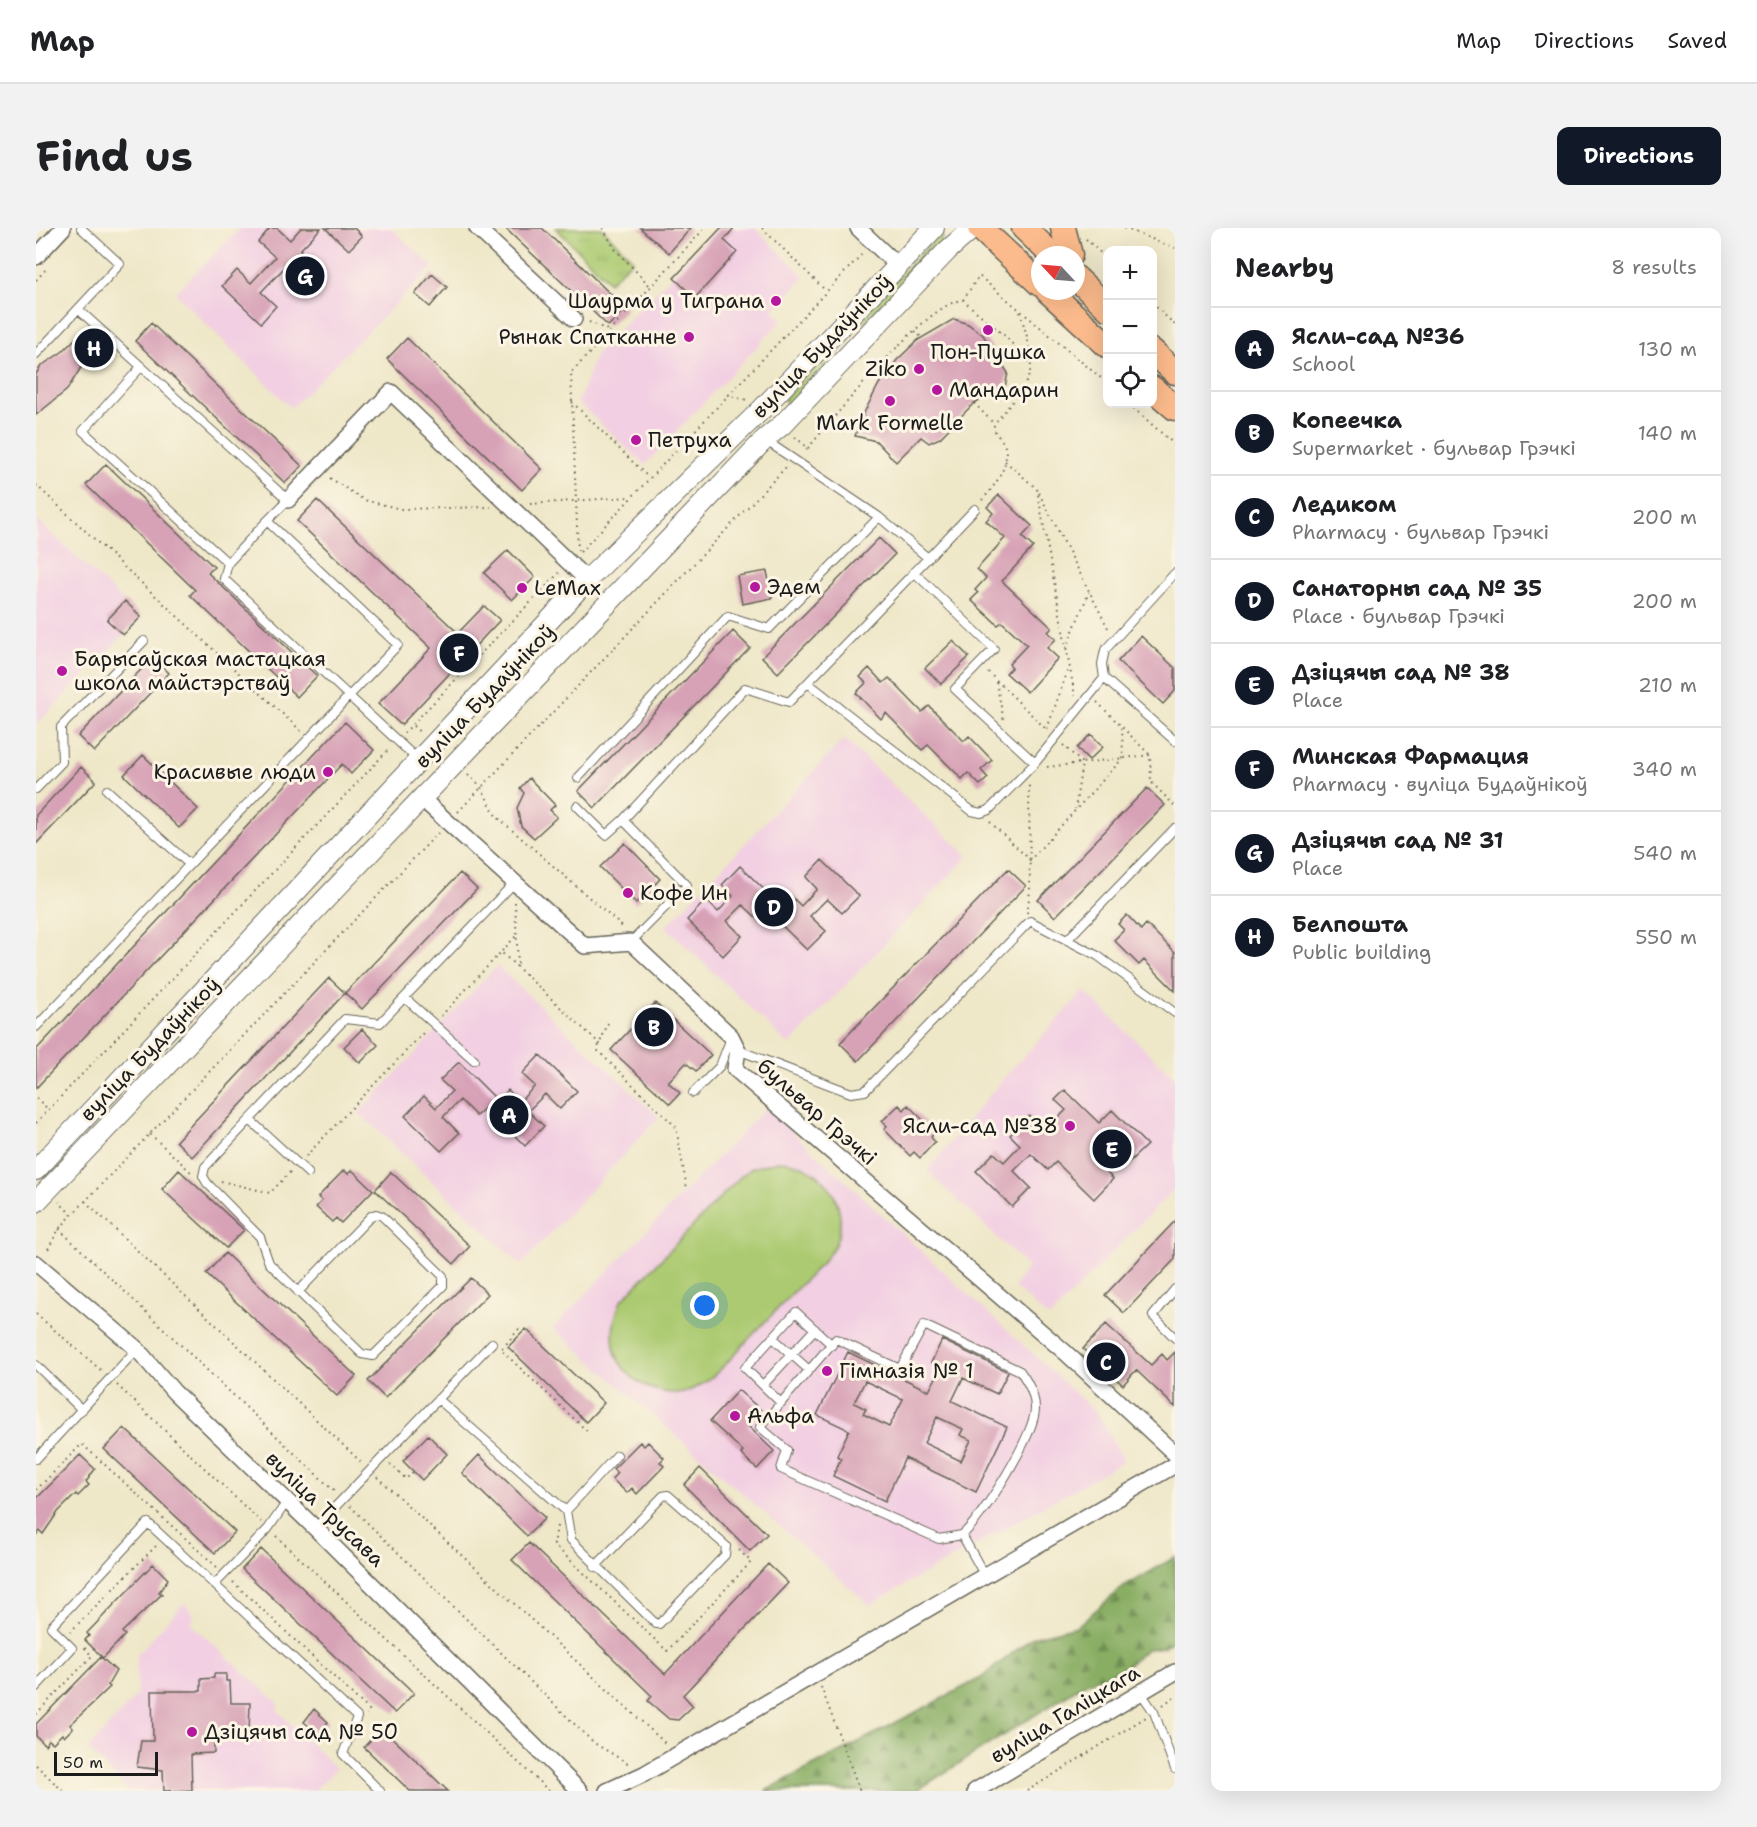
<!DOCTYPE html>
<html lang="en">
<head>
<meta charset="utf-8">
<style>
  :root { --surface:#fff; --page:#f2f2f2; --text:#202124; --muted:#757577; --line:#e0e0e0; --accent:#111827 }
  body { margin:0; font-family:"Shantell Sans",sans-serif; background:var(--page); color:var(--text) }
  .controls { position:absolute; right:18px; top:18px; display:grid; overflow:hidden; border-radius:12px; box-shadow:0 6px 24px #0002 }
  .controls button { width:54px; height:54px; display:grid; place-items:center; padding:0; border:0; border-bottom:2px solid var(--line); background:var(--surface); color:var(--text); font:30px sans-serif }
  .compass { position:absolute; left:995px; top:18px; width:54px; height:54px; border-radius:50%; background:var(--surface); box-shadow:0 6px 24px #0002; rotate:296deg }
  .scale { position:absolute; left:18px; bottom:15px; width:104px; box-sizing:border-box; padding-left:6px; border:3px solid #1c1c1c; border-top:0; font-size:16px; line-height:21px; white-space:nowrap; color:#1c1c1c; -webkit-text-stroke:4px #fcf5e5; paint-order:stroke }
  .you { position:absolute; left:669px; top:1078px; width:21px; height:21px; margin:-15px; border:4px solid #fff; border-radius:50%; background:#1a73e8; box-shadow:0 0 0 9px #1a73e833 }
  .badge { display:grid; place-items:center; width:39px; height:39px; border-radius:50%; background:var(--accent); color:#fff; font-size:20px; font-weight:700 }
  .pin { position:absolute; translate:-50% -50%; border:3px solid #fff; box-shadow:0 2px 6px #0006 }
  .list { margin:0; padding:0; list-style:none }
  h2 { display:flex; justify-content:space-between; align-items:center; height:78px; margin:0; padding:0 24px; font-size:26px }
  h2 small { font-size:20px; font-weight:400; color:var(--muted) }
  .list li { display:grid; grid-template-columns:39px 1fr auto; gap:18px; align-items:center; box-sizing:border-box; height:84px; padding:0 24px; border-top:2px solid var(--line) }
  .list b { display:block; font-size:22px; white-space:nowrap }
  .list p { margin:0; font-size:20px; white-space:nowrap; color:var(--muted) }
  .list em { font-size:20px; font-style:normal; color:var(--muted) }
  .icon { flex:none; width:33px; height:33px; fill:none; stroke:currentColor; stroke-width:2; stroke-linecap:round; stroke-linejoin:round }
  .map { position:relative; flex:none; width:1139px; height:1563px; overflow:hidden; border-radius:12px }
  header { display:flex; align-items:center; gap:36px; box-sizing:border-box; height:84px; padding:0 30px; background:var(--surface); border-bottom:2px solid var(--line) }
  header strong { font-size:28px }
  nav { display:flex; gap:33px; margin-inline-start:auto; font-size:21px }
  .intro { display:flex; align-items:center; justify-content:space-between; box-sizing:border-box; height:144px; padding:0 36px }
  h1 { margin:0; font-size:42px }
  .button { padding:15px 27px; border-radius:12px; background:var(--accent); color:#fff; font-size:21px; font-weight:700 }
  main { display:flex; gap:36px; padding:0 36px }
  aside { flex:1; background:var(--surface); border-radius:12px; box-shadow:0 6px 24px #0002 }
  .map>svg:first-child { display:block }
</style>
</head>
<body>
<header>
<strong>Map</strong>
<nav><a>Map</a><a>Directions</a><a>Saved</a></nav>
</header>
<div class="intro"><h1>Find us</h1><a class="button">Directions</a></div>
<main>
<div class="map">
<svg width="1139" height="1563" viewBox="0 0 1139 1563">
  <defs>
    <pattern id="grass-tufts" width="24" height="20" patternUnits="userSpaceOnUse" patternTransform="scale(1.5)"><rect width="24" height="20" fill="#acca71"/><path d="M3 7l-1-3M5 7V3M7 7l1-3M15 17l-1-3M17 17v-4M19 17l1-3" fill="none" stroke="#93ad61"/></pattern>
    <pattern id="forest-firs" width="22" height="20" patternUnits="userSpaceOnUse" patternTransform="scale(1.5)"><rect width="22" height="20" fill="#89ae63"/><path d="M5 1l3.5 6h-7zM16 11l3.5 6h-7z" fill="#6f8d51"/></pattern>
  </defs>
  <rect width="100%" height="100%" fill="#fcf5e5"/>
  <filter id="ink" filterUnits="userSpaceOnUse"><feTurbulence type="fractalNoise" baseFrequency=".0167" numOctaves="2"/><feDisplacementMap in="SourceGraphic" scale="12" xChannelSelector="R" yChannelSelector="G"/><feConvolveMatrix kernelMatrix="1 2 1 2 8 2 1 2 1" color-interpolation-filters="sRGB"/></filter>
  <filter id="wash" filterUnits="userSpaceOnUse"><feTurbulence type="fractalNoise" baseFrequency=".008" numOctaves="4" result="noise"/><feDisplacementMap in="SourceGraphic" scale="24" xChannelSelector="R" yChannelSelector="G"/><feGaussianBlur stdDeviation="1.35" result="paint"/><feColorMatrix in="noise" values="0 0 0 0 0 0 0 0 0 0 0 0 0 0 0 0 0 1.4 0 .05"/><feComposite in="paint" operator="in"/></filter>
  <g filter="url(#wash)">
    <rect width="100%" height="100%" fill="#eee7c8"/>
    <path fill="#f2cfe2" d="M205 0H355L397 39 255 180 139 65Z
      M682 0H719L769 49 737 82 746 92 609 237 542 175 560 126Z
      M0 291 105 389 0 497Z
      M808 511 932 628 753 817 630 699Z
      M461 738 623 889 485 1037 323 885Z
      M1048 763 1139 850V960L1013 1090 978 1059 992 1039 891 943 966 852Z
      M730 880 1062 1186 1088 1233 834 1377 517 1100Z
      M148 1375 158 1387 155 1396 241 1474 242 1483 300 1541 278 1563H93L52 1521 101 1467V1427Z"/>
    <path fill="url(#grass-tufts)" stroke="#647346" stroke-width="1.5" d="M520 0H566L597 32 573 54Z
      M907 8 906 14 814 108 800 128 754 175H750L748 171 901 9Z"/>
    <path fill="url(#forest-firs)" stroke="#526540" stroke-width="1.5" d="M1139 1329V1411L1128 1419 1111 1421 1088 1440 1048 1456 880 1563H729L945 1450 997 1409 1041 1398 1086 1360Z"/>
    <path fill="#acca71" stroke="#647346" stroke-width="1.5" d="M742 933C785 934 817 975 799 1017 796 1023 790 1030 785 1036 759 1062 734 1089 708 1116 694 1131 680 1149 661 1159 637 1172 607 1162 590 1143 572 1123 575 1096 585 1073L705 948 716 940Z"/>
    <g id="blocks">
      <path fill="#d7a1b6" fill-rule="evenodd" d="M234 0H241L254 12 265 0H285L264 22 286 42 270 59 249 39 225 64 240 78 225 95 186 58 201 42 215 55 239 29 222 14Z
        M289 0H318L326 8 313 22Z
        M469 0H506L590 81 572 98Z
        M604 0H655L633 25Z
        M685 0H698L688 12 701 24 659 70 638 50Z
        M396 46 411 59 394 79 379 66Z
        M918 91 932 96 947 107 972 145 969 159 938 175 904 210 893 215 885 209 860 234 840 213 819 208 829 183 843 156 861 132 882 112Z
        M115 95 266 238 249 255 99 113Z
        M46 104 63 121 44 141 31 162 0 187V146L5 138 26 124Z
        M371 110 506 241 486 262 351 131Z
        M70 236 178 339 172 345 281 448 261 469 154 367 159 362 50 257Z
        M963 267 996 298 986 309 997 319 966 353 1016 400 1012 404 1020 411 1011 420 1022 430 991 464 970 445 976 439 973 436 991 417 966 394 962 397 935 372 942 365 939 362 950 350 941 341 969 310 950 293 957 285 951 279Z
        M281 272 422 405 448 378 464 392 365 497 342 476 395 420 261 293Z
        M843 310 859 326 742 445 726 429Z
        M472 322 499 349 476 372 448 345Z
        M731 343 736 370 706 376 701 348Z
        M89 373 105 389 87 407 71 392Z
        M697 403 714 420 559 580 542 563Z
        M1105 408 1139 440V463L1127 476 1082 433Z
        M917 413 933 429 905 456 889 440Z
        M117 429 133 445 58 524 42 508Z
        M833 440 847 455 853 450 886 484 893 478 928 513 933 508 956 532 945 542 952 550 944 557 932 545 926 551 892 517 886 522 850 485 845 491 820 465 830 455 824 449Z
        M309 494 338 522 315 546 306 536 0 860V822Z
        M1055 506 1067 519 1053 532 1041 520Z
        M107 527 162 581 143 600 88 547Z
        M45 539 60 553 0 616V587Z
        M493 550 519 577 514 582 521 589 498 610 485 598 481 580 488 565 484 560Z
        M1111 560 1129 577 1019 689 1002 672Z
        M589 615 624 651 600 675 564 639Z
        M786 632 823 668 806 685 791 671 774 688 790 703 771 722 731 683 723 692 707 677 691 693 706 708 687 728 651 692 670 672 682 684 697 668 686 657 704 638 744 677 754 667 765 678 781 661 770 649Z
        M972 641 990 658 822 833 804 815Z
        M424 645 441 661 326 781 309 765Z
        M1091 687 1105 702 1110 696 1139 724V763L1108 732 1103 737 1078 712 1088 702 1082 696Z
        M293 750 309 765 156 929 140 913Z
        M619 775 675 827 660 843 650 835 632 854 644 865 634 876 575 822Z
        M326 801 342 817 324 835 308 819Z
        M504 827 541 863 524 881 509 866 492 883 508 898 489 918 450 879 440 888 424 872 407 889 423 905 405 923 369 888 388 868 400 880 416 863 404 852 423 834 462 873 472 862 484 873 499 858 486 846Z
        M1029 862 1063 895 1076 882 1111 917 1091 936 1078 923 1064 938 1077 951 1058 971 1020 934 1012 942 995 926 978 943 995 960 976 979 940 943 958 925 968 934 984 917 974 907 993 888 1008 904 1030 882 1019 872Z
        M863 877 868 882 872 877 899 904 895 909 899 914 884 930 878 924 874 928 848 901 851 898 846 893Z
        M143 942 208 1002 190 1020 126 961Z
        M308 942 312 946 316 942 337 962 305 995 300 990 296 994 280 979 286 973 282 969Z
        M355 944 434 1018 418 1036 339 962Z
        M1139 993V1031L1088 1085 1069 1067Z
        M189 1025 320 1148 301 1168 170 1046Z
        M435 1050 452 1066 349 1170 332 1153Z
        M1070 1096 1115 1137 1126 1126 1131 1132 1139 1124V1179L1100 1142 1087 1157 1047 1121Z
        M490 1101 568 1175 550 1194 472 1119Z
        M906 1112 972 1144 961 1166 927 1150 916 1173 971 1199 940 1264 869 1230 849 1273 797 1248 805 1230 801 1228 813 1202 781 1187 812 1124 893 1163 905 1140 895 1135ZM829 1153 867 1171 853 1199 827 1186 830 1181 818 1175ZM901 1189 927 1201 924 1207 935 1212 925 1233 888 1215Z
        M702 1162 725 1182 711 1197 738 1223 721 1241 705 1226 707 1223 674 1193Z
        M88 1200 199 1304 179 1325 68 1221Z
        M392 1207 411 1226 386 1252 367 1233Z
        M604 1214 608 1218 612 1214 628 1230 624 1234 628 1238 601 1266 596 1260 591 1265 576 1251 581 1245 577 1241Z
        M44 1227 59 1241 50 1254 53 1257 42 1268 40 1266 22 1284 7 1306 4 1303 0 1307V1271Z
        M443 1227 509 1290 491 1308 426 1245Z
        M664 1240 731 1306 714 1323 648 1257Z
        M493 1315 629 1446 732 1336 752 1355 647 1467 657 1478 642 1492 633 1491 612 1473 616 1468 476 1332Z
        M225 1321 378 1465 359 1485 206 1341Z
        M117 1336 132 1351 123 1364 126 1366 86 1404 89 1407 67 1430 49 1412 53 1408 51 1405Z
        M65 1429 80 1443 72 1457 74 1459 34 1497 37 1500 28 1509 26 1506 17 1515 13 1512 9 1517 0 1508V1496Z
        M178 1446H190V1453H194L195 1475H214L213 1505 178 1506V1525L155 1526 156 1562 128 1563 127 1542 101 1539 105 1513H117L116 1463H165V1451L178 1450Z
        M278 1481 292 1494 282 1506 268 1494Z
        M346 1500 412 1563H374L328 1519Z"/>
    </g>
  </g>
  <g filter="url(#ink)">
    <use href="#blocks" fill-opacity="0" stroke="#666358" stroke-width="1.5"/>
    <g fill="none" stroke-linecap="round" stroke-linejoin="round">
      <g stroke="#666358" stroke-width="10">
        <path id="service" d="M42 81 84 36 45 0
          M0 126 42 81 252 272 231 293
          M104 140 47 203 192 335 188 351 313 468 362 417 231 293 192 335
          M892 330 939 281
          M878 344 958 421 919 461 999 535
          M1068 450 1066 436 1069 422 1139 345
          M772 455 936 583 945 585 953 582 999 535 1068 450 1139 513
          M542 550 692 388 733 401 843 289
          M0 561 26 534 25 499 108 413
          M71 562 153 636
          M541 578 570 607 587 592
          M1031 712 1139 600
          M595 714 651 657 587 592 709 460 753 474 892 330 843 289 729 212
          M369 770 438 832
          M0 799 313 468 381 531
          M702 822 815 865 829 863 994 693 1062 728 1139 785
          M657 865 684 838 695 810
          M214 892 272 945
          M1139 1061 1117 1088 1139 1110
          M262 1064 335 988 340 986 346 988 407 1048V1058L337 1128 326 1126 233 1035 224 1009 171 955 167 948 169 939 309 791 344 795 479 654
          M737 1110 773 1142
          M0 1137 46 1182
          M727 1157 779 1101
          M402 1171 530 1283 535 1312 620 1396H623L689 1327 690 1318 632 1267 627 1268 559 1339
          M745 1175 709 1140 760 1084 796 1117
          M0 1231 101 1121
          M530 1283 581 1227
          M279 1300 456 1115
          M926 1307C946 1291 999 1206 999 1181 999 1166 992 1154 984 1143L888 1097 864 1141 800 1111 724 1199 751 1222 745 1241 903 1311 926 1307 949 1348
          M180 1355 232 1301 250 1275
          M0 1459 36 1420 15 1399 112 1295 321 1489 307 1526 344 1563
          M1105 1465 1118 1484 1139 1541"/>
      </g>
      <g stroke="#666358" stroke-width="18">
        <path id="minor" d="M441 0 538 91
          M822 0 861 37
          M0 29 27 0
          M252 272 355 164 551 352
          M384 569 549 718 595 714 695 808 702 822 699 841 1030 1125 1139 1226
          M0 1035 101 1121 138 1164 279 1300 544 1563
          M571 1563 608 1546 1139 1237
          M939 1563 1139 1444"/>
      </g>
      <g stroke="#666358" stroke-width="22">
        <path id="tertiary" d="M0 942 551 352 726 181 898 0
          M0 974 729 211 746 197 911 23 937 0"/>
      </g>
      <g stroke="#666358" stroke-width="27">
        <path id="primary" d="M944 0 1004 56
          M988 0 1016 27
          M1027 0 1034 27
          M1040 50 1072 80
          M1012 63 1072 118
          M1116 123 1139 144
          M1116 160 1139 180"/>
      </g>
      <path stroke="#666358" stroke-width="2" stroke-dasharray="1.5 4.5" stroke-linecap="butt" d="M567 0 579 21 614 58
        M726 0 790 63
        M1088 0 1139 20
        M1050 11 1072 32
        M0 52 12 39
        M927 72 943 48 1072 156
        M1116 75 1139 97
        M553 94 574 103
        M879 103 886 110
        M691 167 711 172
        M536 174 613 250
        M938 175 958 196
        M1093 176 1139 217
        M759 209 772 220 767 224
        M772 220C799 189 890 74 927 72L969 108 995 136
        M969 233 1000 260
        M294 250 328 272 365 281 455 279
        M0 257 265 503
        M1001 261 1039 468
        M1003 265 1073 402
        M946 272C958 259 976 236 968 216 964 208 957 206 958 196 999 146 1003 148 984 84
        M494 276 593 269
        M542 323 535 145 669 0
        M544 324 827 25
        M1030 420 1053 364
        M952 444 1012 503
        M960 454 968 493
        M1061 474 1114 527
        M377 498 386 506
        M1011 501 1033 439
        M368 505 523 345
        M1027 517 1046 535 1039 581
        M1011 539 1114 527 1115 554 1139 578
        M432 547 445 559 460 588 589 701
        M422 584 751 238
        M954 594 994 632 1087 530 1086 499
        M479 674 482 737
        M991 685 994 663 993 556
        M466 723 480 708
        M405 788 465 724 565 817
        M572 795 561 822 640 899 651 961
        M0 870 13 882
        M0 895 354 520
        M114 906 156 945
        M270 928 390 802
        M185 953 234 965 255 943
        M49 973 326 1235
        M36 987 402 605
        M23 1001 299 1264
        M12 1021 23 1001 36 987 23 974
        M0 1086 66 1143
        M483 1101 465 1122 553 1205
        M81 1157 225 1294
        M354 1236 370 1251 378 1243
        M341 1249 630 1516
        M0 1262 46 1216 182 1340
        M314 1278 558 1515 593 1536
        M521 1298 518 1317 631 1423 715 1334 700 1319
        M240 1308 513 1563
        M197 1354 333 1482 331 1487
        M34 1404 121 1317
        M785 1459 824 1563
        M1127 1477 1139 1468
        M0 1486 56 1428 48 1419
        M0 1537 27 1563
        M991 1563 1110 1489"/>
      <use href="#service" stroke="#fff" stroke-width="8"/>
      <use href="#minor" stroke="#fff" stroke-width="15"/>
      <use href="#tertiary" stroke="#fff" stroke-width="20"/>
      <use href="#primary" stroke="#fbbb8c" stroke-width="24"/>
    </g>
  </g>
  <g fill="#b5179e" stroke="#fcf5e5" stroke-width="2">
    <circle cx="740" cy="73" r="6"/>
    <circle cx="952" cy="102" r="6"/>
    <circle cx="653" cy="109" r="6"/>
    <circle cx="883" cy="141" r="6"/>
    <circle cx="901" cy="162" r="6"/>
    <circle cx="854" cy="173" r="6"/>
    <circle cx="600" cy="212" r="6"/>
    <circle cx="719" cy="359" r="6"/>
    <circle cx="486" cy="360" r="6"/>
    <circle cx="26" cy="443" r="6"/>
    <circle cx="292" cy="544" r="6"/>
    <circle cx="592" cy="665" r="6"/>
    <circle cx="1034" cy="898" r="6"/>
    <circle cx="791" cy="1143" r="6"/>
    <circle cx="699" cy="1188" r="6"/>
    <circle cx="156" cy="1504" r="6"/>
  </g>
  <g text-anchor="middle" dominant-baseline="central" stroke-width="6" stroke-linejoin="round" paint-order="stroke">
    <g font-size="21" fill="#1c1c1c" stroke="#fcf5e5" text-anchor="start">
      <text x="728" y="73" text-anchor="end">Шаурма у Тиграна</text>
      <text x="641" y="109" text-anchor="end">Рынак Спатканне</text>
      <text x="952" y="124" text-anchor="middle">Пон-Пушка</text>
      <text x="871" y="141" text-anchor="end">Ziko</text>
      <text x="913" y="162">Мандарин</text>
      <text x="854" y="195" text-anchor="middle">Mark Formelle</text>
      <text x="612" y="212">Петруха</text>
      <text x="731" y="359">Эдем</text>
      <text x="498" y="360">LeMax</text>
      <text x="38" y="431">Барысаўская мастацкая<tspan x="38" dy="24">школа майстэрстваў</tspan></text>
      <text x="280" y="544" text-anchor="end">Красивые люди</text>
      <text x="604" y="665">Кофе Ин</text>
      <text x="1022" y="898" text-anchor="end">Ясли-сад №38</text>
      <text x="803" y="1143">Гімназія № 1</text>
      <text x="711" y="1188">Альфа</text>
      <text x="168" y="1504">Дзіцячы сад № 50</text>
    </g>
    <g font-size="21" fill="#1c1c1c" stroke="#fcf5e5">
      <text transform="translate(786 118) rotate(-46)">вуліца Будаўнікоў</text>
      <text transform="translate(449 468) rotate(-46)">вуліца Будаўнікоў</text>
      <text transform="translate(114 821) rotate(-46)">вуліца Будаўнікоў</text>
      <text transform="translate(781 884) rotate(41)">бульвар Грэчкі</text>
      <text transform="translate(289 1281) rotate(44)">вуліца Трусава</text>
      <text transform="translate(1029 1486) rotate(-31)">вуліца Галіцкага</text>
    </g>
  </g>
</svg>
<div class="controls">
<button>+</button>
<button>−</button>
<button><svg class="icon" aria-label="locate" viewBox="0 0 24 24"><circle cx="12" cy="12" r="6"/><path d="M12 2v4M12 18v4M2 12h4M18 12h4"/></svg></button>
</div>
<svg class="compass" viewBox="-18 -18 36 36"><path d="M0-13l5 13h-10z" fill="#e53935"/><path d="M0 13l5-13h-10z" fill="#757577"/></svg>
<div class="scale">50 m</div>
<div class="you"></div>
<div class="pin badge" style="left:473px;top:887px">A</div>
<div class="pin badge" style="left:618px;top:799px">B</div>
<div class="pin badge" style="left:1070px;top:1134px">C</div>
<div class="pin badge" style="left:738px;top:679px">D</div>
<div class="pin badge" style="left:1076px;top:921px">E</div>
<div class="pin badge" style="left:423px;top:425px">F</div>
<div class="pin badge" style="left:269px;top:48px">G</div>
<div class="pin badge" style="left:58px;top:120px">H</div>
</div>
<aside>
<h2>Nearby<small>8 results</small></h2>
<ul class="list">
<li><span class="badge">A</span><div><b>Ясли-сад №36</b><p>School</p></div><em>130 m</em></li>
<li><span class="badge">B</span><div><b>Копеечка</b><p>Supermarket · бульвар Грэчкі</p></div><em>140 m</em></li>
<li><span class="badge">C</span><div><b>Ледиком</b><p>Pharmacy · бульвар Грэчкі</p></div><em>200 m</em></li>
<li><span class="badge">D</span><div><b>Санаторны сад № 35</b><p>Place · бульвар Грэчкі</p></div><em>200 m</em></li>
<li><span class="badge">E</span><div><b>Дзіцячы сад № 38</b><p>Place</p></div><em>210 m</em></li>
<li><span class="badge">F</span><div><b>Минская Фармация</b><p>Pharmacy · вуліца Будаўнікоў</p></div><em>340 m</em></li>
<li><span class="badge">G</span><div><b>Дзіцячы сад № 31</b><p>Place</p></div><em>540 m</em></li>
<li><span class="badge">H</span><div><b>Белпошта</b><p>Public building</p></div><em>550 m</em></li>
</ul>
</aside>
</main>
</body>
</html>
